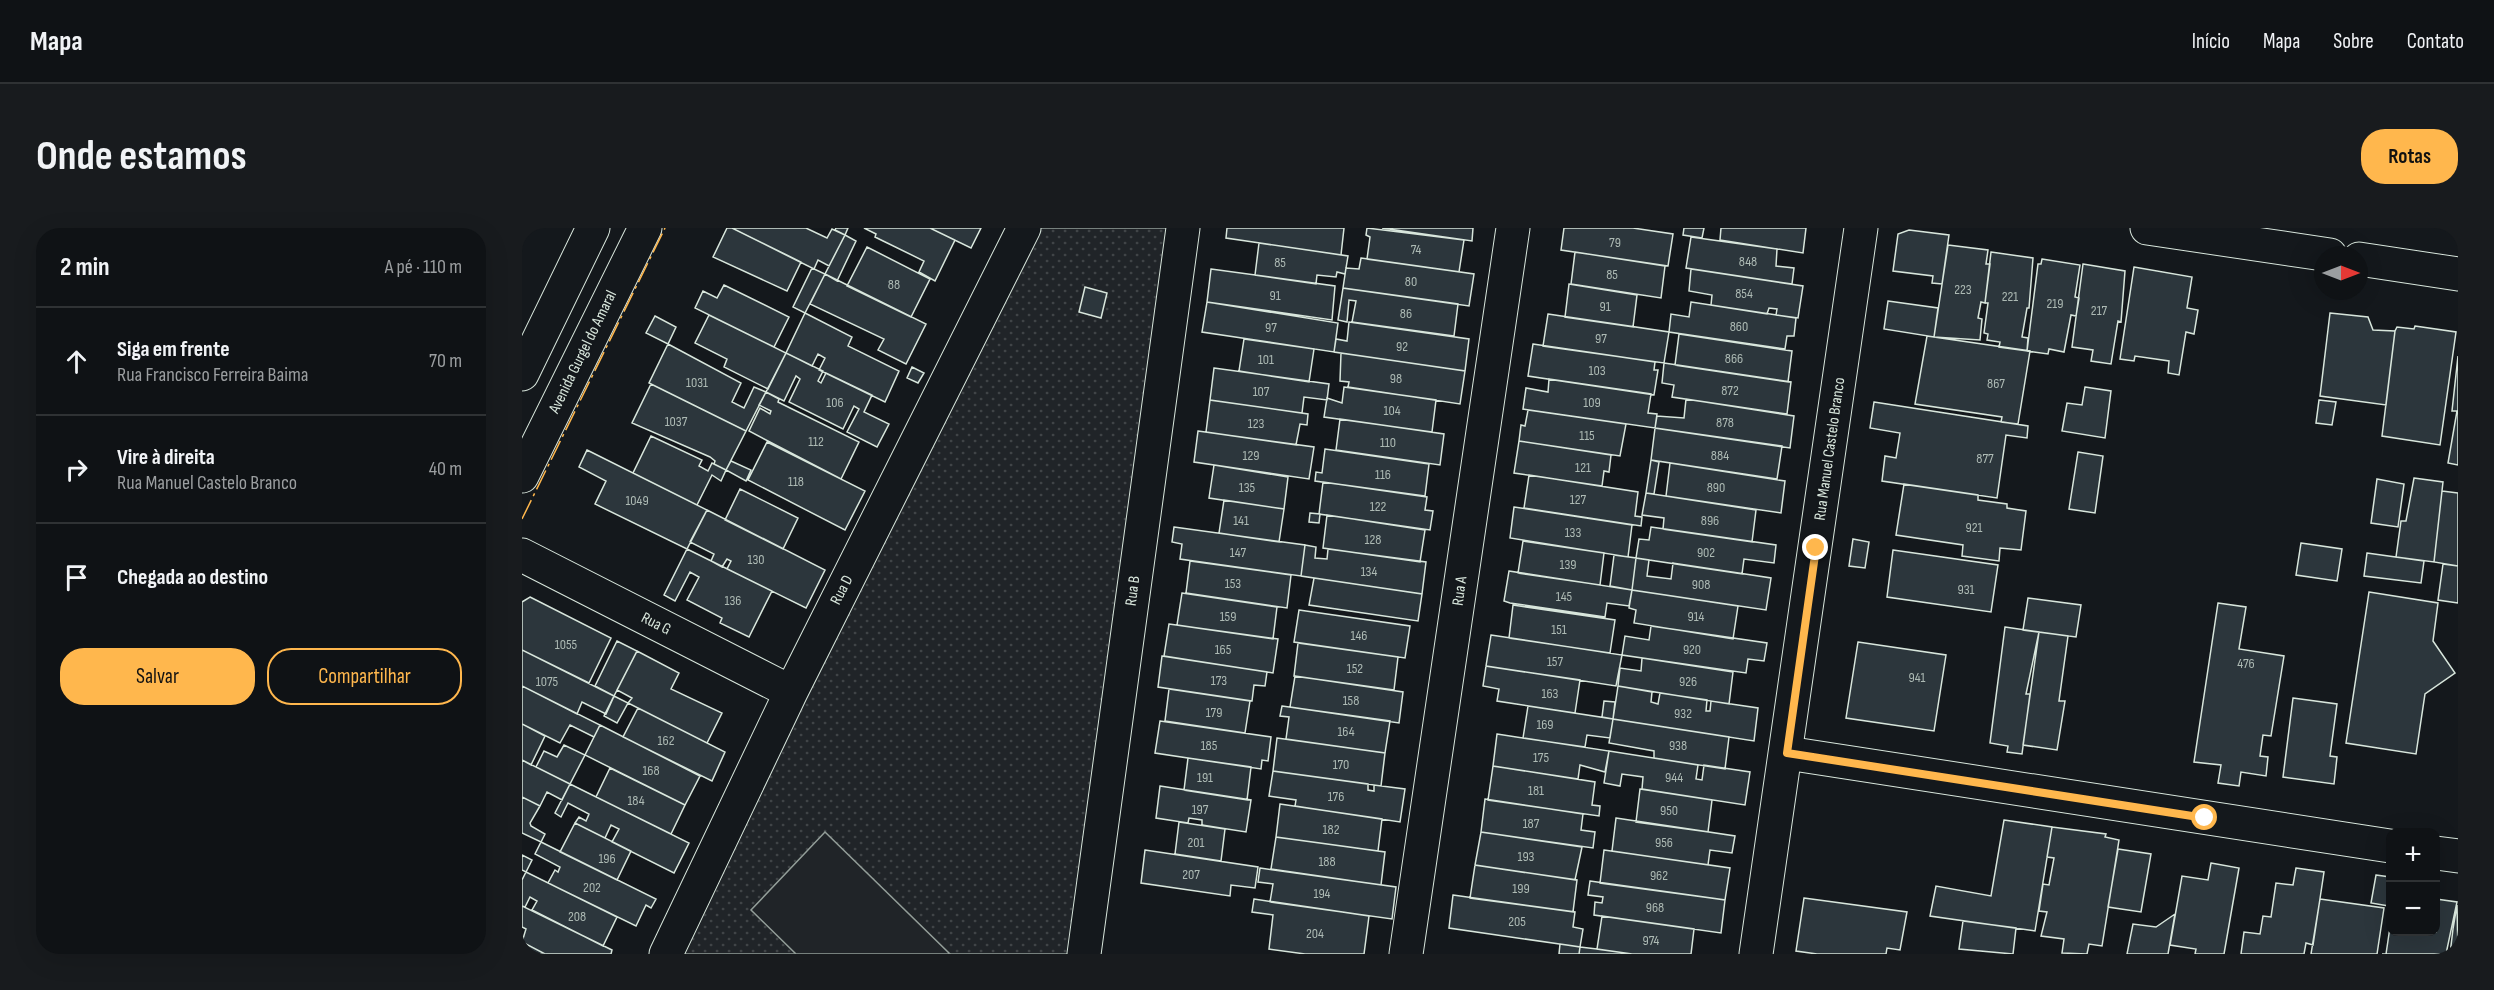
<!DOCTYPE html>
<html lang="pt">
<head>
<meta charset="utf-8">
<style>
  :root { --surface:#0f1215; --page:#181b1e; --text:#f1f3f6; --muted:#9b9ea0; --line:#2f3234; --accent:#ffb74d }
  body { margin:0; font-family:"Sofia Sans Condensed",sans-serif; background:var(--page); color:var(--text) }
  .controls { position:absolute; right:18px; bottom:18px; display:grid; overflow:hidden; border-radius:12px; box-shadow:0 6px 24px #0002 }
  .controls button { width:54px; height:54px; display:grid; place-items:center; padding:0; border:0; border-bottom:2px solid var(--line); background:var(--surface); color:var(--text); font:30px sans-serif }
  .compass { position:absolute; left:1792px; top:18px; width:54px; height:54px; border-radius:50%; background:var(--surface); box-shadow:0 6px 24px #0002; rotate:90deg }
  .stop { position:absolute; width:18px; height:18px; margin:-14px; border:4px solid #ffb74d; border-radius:50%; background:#fff }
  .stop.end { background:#ffb74d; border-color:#fff; box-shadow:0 2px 6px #0008 }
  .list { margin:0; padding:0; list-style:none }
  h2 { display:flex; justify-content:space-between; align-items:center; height:78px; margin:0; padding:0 24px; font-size:26px }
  h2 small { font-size:20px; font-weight:400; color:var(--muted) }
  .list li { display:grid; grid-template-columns:39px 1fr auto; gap:18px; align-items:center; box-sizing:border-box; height:108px; padding:0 24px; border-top:2px solid var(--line) }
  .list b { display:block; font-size:22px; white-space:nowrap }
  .list p { margin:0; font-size:20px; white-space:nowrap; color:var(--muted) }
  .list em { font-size:20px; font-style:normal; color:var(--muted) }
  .actions { display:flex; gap:12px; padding:18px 24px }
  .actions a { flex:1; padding:14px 0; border:2px solid var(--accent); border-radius:24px; text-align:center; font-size:21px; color:var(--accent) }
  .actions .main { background:var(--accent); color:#111 }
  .icon { flex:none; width:33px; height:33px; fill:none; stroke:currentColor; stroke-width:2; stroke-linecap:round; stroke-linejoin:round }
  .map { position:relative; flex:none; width:1936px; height:726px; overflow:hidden; border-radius:24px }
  header { display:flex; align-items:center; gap:36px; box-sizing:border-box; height:84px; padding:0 30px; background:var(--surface); border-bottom:2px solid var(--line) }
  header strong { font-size:28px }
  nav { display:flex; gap:33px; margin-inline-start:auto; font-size:21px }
  .intro { display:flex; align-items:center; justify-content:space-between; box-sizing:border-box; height:144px; padding:0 36px }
  h1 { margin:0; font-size:42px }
  .button { padding:15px 27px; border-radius:24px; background:var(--accent); color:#111; font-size:21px; font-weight:700 }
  main { display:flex; gap:36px; padding:0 36px }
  aside { flex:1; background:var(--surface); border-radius:24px; box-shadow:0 6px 24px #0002 }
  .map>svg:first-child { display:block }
</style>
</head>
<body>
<header>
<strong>Mapa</strong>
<nav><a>Início</a><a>Mapa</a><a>Sobre</a><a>Contato</a></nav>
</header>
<div class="intro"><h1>Onde estamos</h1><a class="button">Rotas</a></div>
<main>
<aside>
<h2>2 min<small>A pé · 110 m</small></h2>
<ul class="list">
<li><svg class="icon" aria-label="ahead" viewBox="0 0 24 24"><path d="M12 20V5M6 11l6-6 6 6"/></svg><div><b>Siga em frente</b><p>Rua Francisco Ferreira Baima</p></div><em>70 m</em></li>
<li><svg class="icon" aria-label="right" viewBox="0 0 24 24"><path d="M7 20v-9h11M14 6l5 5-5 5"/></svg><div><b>Vire à direita</b><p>Rua Manuel Castelo Branco</p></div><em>40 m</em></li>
<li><svg class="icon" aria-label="arrive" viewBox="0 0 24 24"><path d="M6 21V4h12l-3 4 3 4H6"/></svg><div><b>Chegada ao destino</b></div></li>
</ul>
<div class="actions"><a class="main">Salvar</a><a>Compartilhar</a></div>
</aside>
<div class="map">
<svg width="1936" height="726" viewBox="0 0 1936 726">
  <defs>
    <pattern id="park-dots" width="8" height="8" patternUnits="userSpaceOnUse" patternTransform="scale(1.5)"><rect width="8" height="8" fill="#202428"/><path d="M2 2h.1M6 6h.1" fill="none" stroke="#404447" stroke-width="1.8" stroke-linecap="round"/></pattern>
  </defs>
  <rect width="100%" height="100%" fill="#14181c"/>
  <path fill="url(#park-dots)" stroke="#939e99" stroke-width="1.5" d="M507 0H656L552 726H148Z"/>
  <path fill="#202428" stroke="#939e99" stroke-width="1.5" d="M303 604 428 726H274L229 682Z"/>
  <path fill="#2c363c" stroke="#d8e6dc" stroke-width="1.5" d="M205 0H210L279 34 265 63 191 29Z
    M210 0H284L305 10 310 1 323 7 307 38 296 32 292 41Z
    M314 0H326L323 7 313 2Z
    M342 0H408L433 12 413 53 397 44 402 33 353 9 354 6Z
    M408 0H459L449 20Z
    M705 0H822L819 27 704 10Z
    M845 0 942 12 937 44 845 31 848 9 844 7Z
    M860 0H951L950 13Z
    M1042 0H1111L1151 6 1146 38 1039 22Z
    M1162 0H1182L1180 10 1161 7Z
    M1199 0H1284L1281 25 1198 12Z
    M1387 2 1427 7 1420 56 1410 55 1411 48 1371 43 1376 6Z
    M323 7 334 13 315 53 303 46Z
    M1169 9 1255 21 1254 38 1272 40 1270 56 1164 40Z
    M737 15 826 28 823 46 815 44 814 49 795 47 794 56 733 47Z
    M1426 17 1466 22 1464 36H1468L1463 75 1459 74 1456 90 1460 91 1458 112 1412 109Z
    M345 19 408 51 389 89 325 58Z
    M1053 24 1143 38 1139 70 1049 56Z
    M1469 24 1511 30 1507 80H1505L1500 109 1506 110 1505 123 1477 119 1478 114 1465 112 1466 106 1462 105 1466 75H1463Z
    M839 30 952 46 947 78 821 60 824 40 837 41Z
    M1520 31 1558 37 1553 69 1557 70 1554 88 1549 87 1542 124 1527 121 1526 126 1505 123 1516 36H1519Z
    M1561 36 1603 43 1599 94 1596 93 1589 136 1569 133 1571 122 1550 119Z
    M1612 39 1670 49 1665 80 1676 82 1672 106 1664 104 1657 147 1646 145 1647 133 1613 128 1612 133 1598 131Z
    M290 40 303 46 283 85 271 79Z
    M689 41 813 58 810 92 685 74Z
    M1169 41 1281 58 1276 90 1254 87 1255 81 1247 80 1245 86 1189 77 1190 67 1167 63Z
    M303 46 404 96 384 136 356 122 362 111 288 76Z
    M1047 56 1115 67 1111 99 1043 89Z
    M202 57 267 89 252 119 173 80 181 63 195 70Z
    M563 59 585 65 579 90 557 84Z
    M821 60 936 76 932 108 830 94 834 73 827 72 825 94 816 92Z
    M1366 73 1416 80 1412 109 1362 101Z
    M685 74 816 95 812 124 680 104Z
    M1169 74 1274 90 1272 108H1265L1263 121 1147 104 1149 86 1167 89Z
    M283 85 330 109 326 118 377 143 363 174 297 142 303 130 296 126 290 138 264 125Z
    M1808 85 1846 89 1851 102 1873 103 1864 177 1798 168Z
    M1026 86 1147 104 1142 135 1021 118Z
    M187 87 264 125 246 161 202 139 205 131 173 115Z
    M133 88 154 99 146 116 124 105Z
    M827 94 947 111 943 143 812 124 814 111 825 113Z
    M1893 98 1934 104 1918 217 1860 208 1873 103 1875 99 1892 101Z
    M1157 106 1270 123 1266 154 1153 137Z
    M1405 108 1508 123 1496 196 1479 194 1480 189 1393 176Z
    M722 111 792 121 787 154 717 143Z
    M146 116 219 155 210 174 222 180 232 159 244 164 224 203 127 155Z
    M1011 116 1133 134 1132 142H1136L1132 167 1006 148Z
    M264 125 301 143 296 153 299 155 304 145 350 167 342 184 367 196 355 219 325 204 337 181 332 178 321 201 267 174 278 151 274 148 262 173 244 164Z
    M819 125 943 143 938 176 826 159 827 154 818 153Z
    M1936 128V237L1926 235 1935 183H1930Z
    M1142 135 1269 154 1265 186 1150 169 1152 157 1140 155Z
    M390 139 402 145 396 155 385 150Z
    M692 140 807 156 805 172 782 169 780 185 688 172Z
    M1027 151 1129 166 1126 185 1135 186 1133 200 1001 181 1004 160 1026 164Z
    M129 156 224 203 204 242 192 236 193 233 188 229 110 195Z
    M822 159 914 172 910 204 802 189 805 170 820 175Z
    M1563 159 1589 163 1583 210 1540 203 1545 175 1560 177Z
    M244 164 257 171 256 174 337 214 319 251 227 203 238 180 248 186 249 183 237 177Z
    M1164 171 1272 188 1268 220 1133 200 1135 188 1162 190Z
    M688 172 786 186 785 197 778 196 774 217 684 204Z
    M1797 172 1814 174 1810 197 1794 195Z
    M1352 174 1506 198 1505 210 1484 207 1475 270 1360 253 1363 228 1374 230 1378 205 1348 200Z
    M1006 182 1104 196 1098 228 997 213 999 197 1003 198Z
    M818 191 922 206 918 237 814 222Z
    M1133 200 1260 218 1255 251 1129 232Z
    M676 203 792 219 787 251 672 234Z
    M129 208 180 232 177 238 186 243 190 235 204 242 199 253 190 247 175 277 111 245Z
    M997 213 1089 227 1087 244 1082 243 1080 258 992 245Z
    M245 214 343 263 323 302 226 252Z
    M803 221 907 236 903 268 793 253 794 244 800 245Z
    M65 222 185 282 165 321 73 276 84 253 57 239Z
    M1556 224 1581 228 1573 285 1547 281Z
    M1129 232 1137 234 1132 266 1124 265Z
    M209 233 229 242 224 253 204 242Z
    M1148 235 1263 253 1259 285 1144 268Z
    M692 237 766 249 762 281 687 270Z
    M1007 247 1116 264 1113 288 1120 289 1119 298 1002 280Z
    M1892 250 1921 254 1912 334 1874 329 1879 293H1884Z
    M1855 251 1882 256 1876 299 1849 295Z
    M801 254 905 269 903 282 911 283 908 302 797 286Z
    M1382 256 1456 267V272L1485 276V280L1504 283 1499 322 1478 320 1477 333 1440 328 1441 317 1374 307Z
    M218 261 276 290 261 321 203 292Z
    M1920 263 1936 265V338L1912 334Z
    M1124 265 1234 282 1230 314 1141 301 1142 290 1120 287Z
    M702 272 762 281 757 314 697 305Z
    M992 279 1110 297 1106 329 988 310Z
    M185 282 303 342 284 380 205 341 209 333 205 331 200 339 189 333 192 326 168 314Z
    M788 285 798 286 797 295 787 294Z
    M805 287 903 302 898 334 801 320Z
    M652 299 783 317 779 348 658 331 660 316 650 314Z
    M1129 299 1254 317 1252 335 1222 331 1220 346 1114 330 1117 311 1127 312Z
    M1331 311 1347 314 1343 340 1327 338Z
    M1001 313 1082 325 1078 357 996 345Z
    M1779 315 1820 321 1815 353 1774 347Z
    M783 317 794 319 793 330 805 331 806 321 904 334 900 366 779 348Z
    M165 321 250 363 227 409 198 395 200 390 165 372 177 349 168 344 153 373 142 367Z
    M1371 322 1476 337 1469 384 1365 369Z
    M1845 325 1902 333 1899 355 1842 348Z
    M1092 327 1114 330 1110 362 1088 358Z
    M1114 330 1127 332 1125 348 1149 351 1151 335 1249 350 1244 382 1110 362Z
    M668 333 769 347 765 380 664 365Z
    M1921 336 1936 338V375L1916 372Z
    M987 343 1110 362 1107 378 1085 375 1083 389 988 375 982 373Z
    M792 350 900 366 896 393 787 377Z
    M1110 362 1216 378 1211 411 1112 395 1114 382 1107 380Z
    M1847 364 1916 375 1911 413 1933 445 1903 466 1894 526 1824 515Z
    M660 365 755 379 751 411 655 397Z
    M8 369 89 410 67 455 0 422V374Z
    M1506 370 1559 377 1554 409 1501 402Z
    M1696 375 1724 379 1717 421 1762 428 1749 508 1741 507 1738 528 1746 529 1744 548 1719 544 1717 558 1696 555 1699 537 1672 534Z
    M991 377 1093 392 1088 425 987 410Z
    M777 382 888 398 883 430 772 414Z
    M647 396 756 411 751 445 642 428Z
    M1129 398 1245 415 1242 433 1226 431 1224 445 1100 427 1103 408 1127 412Z
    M1483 399 1517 404 1504 466H1508L1500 526 1485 524 1486 518 1468 515Z
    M1517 404 1546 408 1537 473H1543L1535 522 1501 517Z
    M969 407 1100 427 1094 458 964 438Z
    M95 413 115 423 92 468 73 458Z
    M1336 414 1424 427 1412 503 1324 490Z
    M776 415 876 429 872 462 772 448Z
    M0 422 92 468 84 486 60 474 55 486 0 458Z
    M115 423 157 445 149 461 200 485 185 515 106 475 110 470 95 462Z
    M640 428 745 444 743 458 732 457 730 473 636 459Z
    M1120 430 1211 444 1207 476 1096 458 1098 440 1119 443Z
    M964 438 1058 452 1053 485 975 473 977 461 961 458Z
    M773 448 881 464 877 495 768 479Z
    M0 458 78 497 72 509 48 497 38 515 0 496Z
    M1096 458 1130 464 1129 474 1136 476 1138 465 1185 472 1184 483H1188L1189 473 1236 480 1232 513 1091 491Z
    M647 461 728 473 723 505 643 493Z
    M92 468 106 475 95 495 82 488Z
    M1771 470 1815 476 1808 528 1815 529 1812 556 1761 549Z
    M1082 473 1093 474 1091 491 1080 489Z
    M760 478 868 493 863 525 764 511 767 489 758 488Z
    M1006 478 1091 491 1088 510 1065 507 1063 519 1001 510Z
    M116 480 203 524 190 553 101 509Z
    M1091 491 1207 509 1203 541 1132 530V523L1087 515Z
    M638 493 749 509 746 533 740 532 739 541 633 525Z
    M0 496 23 508 9 537 0 532Z
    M78 497 178 548 163 577 63 527Z
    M975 506 1087 523 1083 544 1058 537 1056 551 971 538Z
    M755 510 863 525 859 558 751 543Z
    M42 517 63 527 48 556 14 539 22 523 35 529Z
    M1087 523 1176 537 1174 551 1180 552 1182 537 1228 544 1223 577 1120 561 1121 549 1100 546 1098 558 1082 555Z
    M666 530 729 539 725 572 662 562Z
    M0 532 48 556 40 572 25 564 18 578 0 569Z
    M971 538 1073 554 1070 577 1078 578 1077 588 966 572Z
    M88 540 163 577 149 606 74 569Z
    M751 543 846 556V562L852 563V557L883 561 878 594 773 578 774 572 747 568Z
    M48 556 167 615 152 645 90 614 97 601 89 597 83 610 53 595 57 589 64 593 67 586 46 575 39 589 33 585Z
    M638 558 729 572 724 604 680 597V592L667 590 666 595 634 590Z
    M1118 561 1190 572 1186 604 1114 594Z
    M0 569 18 578 8 595 9 598 23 606 19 614 0 605Z
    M963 571 1061 586 1059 602 1073 604 1071 620 959 604Z
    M758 576 860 591 856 623 754 609Z
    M1094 590 1213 608 1210 625 1188 622 1186 637 1090 623Z
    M1482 592 1530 599 1513 703 1408 688 1414 658 1469 668Z
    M657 594 703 601 699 633 653 626Z
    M53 595 109 623 95 652 38 624Z
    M1530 599 1584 606 1583 609 1597 612 1580 718 1567 716 1565 726 1540 725 1542 711 1519 708 1525 684 1517 683 1521 656 1527 657 1532 630 1525 629Z
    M959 604 1060 619 1053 652 953 637Z
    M754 609 863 624 859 657 749 641Z
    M19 614 134 671 129 680 124 677 114 698 26 655 33 642 36 644 38 639 13 626Z
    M1596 621 1629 626 1619 684 1586 679Z
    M623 622 736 639 733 660 709 657 708 668 619 655Z
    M1082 622 1208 640 1203 672 1078 655Z
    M0 627 10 632 4 644 0 642Z
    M1689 635 1717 640 1702 726H1673L1674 721 1648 717 1660 648 1686 652Z
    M953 637 1055 652 1051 684 948 670Z
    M738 640 874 659 870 691 748 674 751 656 736 654Z
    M1774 640 1802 644 1791 717 1784 715 1782 726H1719L1722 704 1738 706 1741 688 1749 689 1754 655 1771 657Z
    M4 644 95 689 81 718 10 682 15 673 8 669 3 679 0 678V652Z
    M1854 647 1868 649 1867 678 1849 675Z
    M1068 653 1203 672 1199 705 1072 687 1073 674 1080 675 1081 669 1066 667Z
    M931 667 1053 684 1051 699 1061 701 1058 719 927 700Z
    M1282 670 1385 684 1378 722 1365 720 1364 726H1295L1274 723Z
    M732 671 847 688 842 726H783L747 721 751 687 730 684Z
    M1798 671 1862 680 1855 726H1789Z
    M1914 671 1935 674 1924 726H1860H1864L1868 699V704H1914Z
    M1935 677 1936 726H1928L1931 701Z
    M0 678 90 722 89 726H23L0 714 4 701 0 699Z
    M1653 686 1646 726H1605L1611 696 1634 699Z
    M1080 688 1172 701 1169 726H1110L1075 721Z
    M1441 693 1494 700 1491 726 1437 721Z
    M0 714 23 726H0Z
    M1038 716 1058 719 1057 726H1037Z
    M1058 719 1075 721 1110 726H1057Z"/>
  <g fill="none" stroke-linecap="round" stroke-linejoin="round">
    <g stroke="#d8e6dc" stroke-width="35">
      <path id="street" d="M1625 0 1808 27
        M1837 31 1936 46
        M0 327 269 464
        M1265 525 1868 618
        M1914 625 1936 628
        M144 726 269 464 502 0
        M562 726 661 0
        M884 726 991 0"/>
    </g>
    <g stroke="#d8e6dc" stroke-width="35">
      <path id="secondary" d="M0 146 71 0
        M0 248 123 0
        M1234 726 1339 0"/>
    </g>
    <use href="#street" stroke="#14181c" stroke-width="33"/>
    <use href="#secondary" stroke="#14181c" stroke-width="33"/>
    <path stroke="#ffb74d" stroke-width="1.5" stroke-dasharray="21 4.5 3 4.5" stroke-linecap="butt" d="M0 291 143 0"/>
  </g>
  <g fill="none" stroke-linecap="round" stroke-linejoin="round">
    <path stroke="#ffb74d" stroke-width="8" d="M1294 320 1265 525 1683 590"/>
  </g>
  <g text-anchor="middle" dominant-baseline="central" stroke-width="4.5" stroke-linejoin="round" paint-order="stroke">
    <g font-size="14" fill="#adbab4">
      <text x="1093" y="14">79</text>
      <text x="894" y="21">74</text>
      <text x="1226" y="33">848</text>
      <text x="758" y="34">85</text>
      <text x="1090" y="46">85</text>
      <text x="889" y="53">80</text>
      <text x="372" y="56">88</text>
      <text x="1441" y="61">223</text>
      <text x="1222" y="65">854</text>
      <text x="753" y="67">91</text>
      <text x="1488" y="68">221</text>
      <text x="1533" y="75">219</text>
      <text x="1083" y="78">91</text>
      <text x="1577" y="82">217</text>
      <text x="884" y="85">86</text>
      <text x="1217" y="98">860</text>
      <text x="749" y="99">97</text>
      <text x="1079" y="110">97</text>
      <text x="880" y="118">92</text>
      <text x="1212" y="130">866</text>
      <text x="744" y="131">101</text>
      <text x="1075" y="142">103</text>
      <text x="874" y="150">98</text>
      <text x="175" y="154">1031</text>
      <text x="1474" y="155">867</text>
      <text x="1208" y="162">872</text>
      <text x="739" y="163">107</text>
      <text x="313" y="174">106</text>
      <text x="1070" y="174">109</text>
      <text x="870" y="182">104</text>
      <text x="154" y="193">1037</text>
      <text x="1203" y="194">878</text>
      <text x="734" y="195">123</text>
      <text x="1065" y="207">115</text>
      <text x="294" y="213">112</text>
      <text x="866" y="214">110</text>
      <text x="729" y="227">129</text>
      <text x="1198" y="227">884</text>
      <text x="1463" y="230">877</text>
      <text x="1061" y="239">121</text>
      <text x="861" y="246">116</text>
      <text x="274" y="253">118</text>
      <text x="725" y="259">135</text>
      <text x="1194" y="259">890</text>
      <text x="1056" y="271">127</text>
      <text x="115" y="272">1049</text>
      <text x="856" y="278">122</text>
      <text x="719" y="292">141</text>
      <text x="1188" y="292">896</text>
      <text x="1452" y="299">921</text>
      <text x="1051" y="304">133</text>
      <text x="851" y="311">128</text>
      <text x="716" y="324">147</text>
      <text x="1184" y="324">902</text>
      <text x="234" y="331">130</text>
      <text x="1046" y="336">139</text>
      <text x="847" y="343">134</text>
      <text x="711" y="355">153</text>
      <text x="1179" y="356">908</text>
      <text x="1444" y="361">931</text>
      <text x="1042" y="368">145</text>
      <text x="211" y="372">136</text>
      <text x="706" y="388">159</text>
      <text x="1174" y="388">914</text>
      <text x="1037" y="401">151</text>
      <text x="837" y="407">146</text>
      <text x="44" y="416">1055</text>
      <text x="701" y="421">165</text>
      <text x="1170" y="421">920</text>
      <text x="1033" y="433">157</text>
      <text x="1724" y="435">476</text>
      <text x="833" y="440">152</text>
      <text x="1395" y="449">941</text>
      <text x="697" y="452">173</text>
      <text x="25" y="453">1075</text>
      <text x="1166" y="453">926</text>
      <text x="1028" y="465">163</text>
      <text x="829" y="472">158</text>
      <text x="692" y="484">179</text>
      <text x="1161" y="485">932</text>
      <text x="1023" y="496">169</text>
      <text x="824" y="503">164</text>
      <text x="144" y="512">162</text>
      <text x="687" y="517">185</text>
      <text x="1156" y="517">938</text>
      <text x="1019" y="529">175</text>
      <text x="819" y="536">170</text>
      <text x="129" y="542">168</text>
      <text x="683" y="549">191</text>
      <text x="1152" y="549">944</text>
      <text x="1014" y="562">181</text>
      <text x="814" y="568">176</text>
      <text x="114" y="572">184</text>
      <text x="678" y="581">197</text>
      <text x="1147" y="582">950</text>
      <text x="1009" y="595">187</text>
      <text x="809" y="601">182</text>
      <text x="674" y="614">201</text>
      <text x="1142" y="614">956</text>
      <text x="1004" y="628">193</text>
      <text x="85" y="630">196</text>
      <text x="805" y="633">188</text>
      <text x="669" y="646">207</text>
      <text x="1137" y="647">962</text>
      <text x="70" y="659">202</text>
      <text x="999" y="660">199</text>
      <text x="800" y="665">194</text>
      <text x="1133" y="679">968</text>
      <text x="55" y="688">208</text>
      <text x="995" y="693">205</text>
      <text x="793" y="705">204</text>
      <text x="1129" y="712">974</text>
    </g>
    <g font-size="16" fill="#d8e6dc" stroke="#14181c">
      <text transform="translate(61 124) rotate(-64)">Avenida Gurgel do Amaral</text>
      <text transform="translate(1308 221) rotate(-82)">Rua Manuel Castelo Branco</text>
      <text transform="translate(320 362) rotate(-63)">Rua D</text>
      <text transform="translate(611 363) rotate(-82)">Rua B</text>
      <text transform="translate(938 363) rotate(-82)">Rua A</text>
      <text transform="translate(134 396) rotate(27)">Rua G</text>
    </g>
  </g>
</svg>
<div class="controls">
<button>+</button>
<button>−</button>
</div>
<svg class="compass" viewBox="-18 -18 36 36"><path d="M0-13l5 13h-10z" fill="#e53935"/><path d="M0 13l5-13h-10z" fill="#9b9ea0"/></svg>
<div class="stop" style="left:1683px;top:590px"></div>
<div class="stop end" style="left:1294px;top:320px"></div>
</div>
</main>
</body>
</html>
